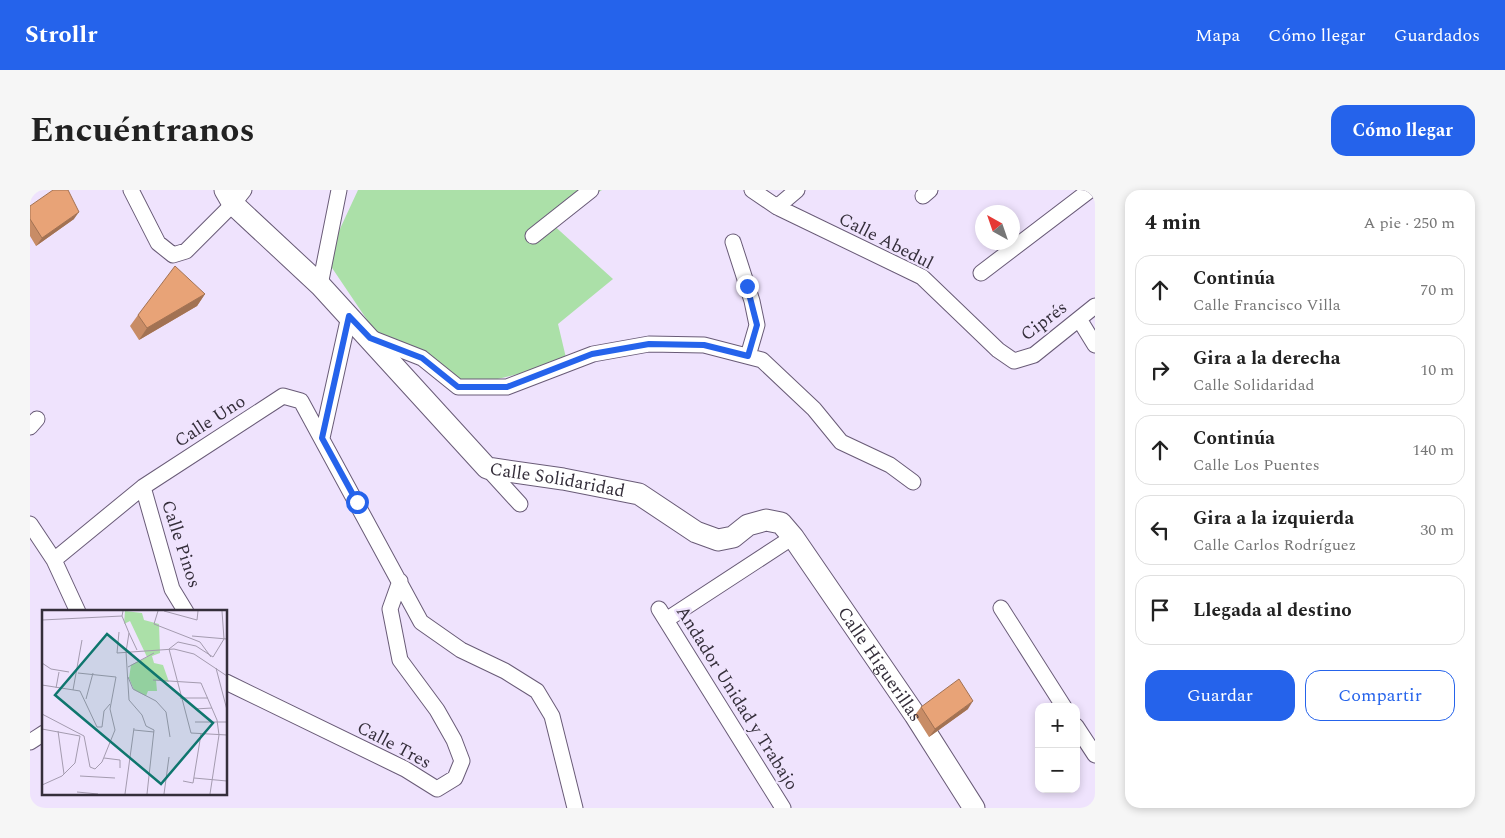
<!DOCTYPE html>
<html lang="es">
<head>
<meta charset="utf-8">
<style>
  :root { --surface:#fff; --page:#f6f6f6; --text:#222; --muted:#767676; --line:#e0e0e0; --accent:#2563eb }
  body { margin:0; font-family:Spectral,serif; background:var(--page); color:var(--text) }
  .controls { position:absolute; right:15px; bottom:15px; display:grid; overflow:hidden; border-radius:10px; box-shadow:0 2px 8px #0003 }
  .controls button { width:45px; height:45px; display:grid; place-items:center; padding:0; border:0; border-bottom:1px solid var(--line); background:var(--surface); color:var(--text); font:25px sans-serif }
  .compass { position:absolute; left:945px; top:15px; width:45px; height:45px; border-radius:50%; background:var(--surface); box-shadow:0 2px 8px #0003; rotate:320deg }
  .stop { position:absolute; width:15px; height:15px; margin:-11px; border:4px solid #2563eb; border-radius:50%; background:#fff }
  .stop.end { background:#2563eb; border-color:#fff; box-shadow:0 1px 5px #0008 }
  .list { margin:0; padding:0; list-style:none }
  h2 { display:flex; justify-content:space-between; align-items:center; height:65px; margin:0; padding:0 20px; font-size:21px }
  h2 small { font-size:16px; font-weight:400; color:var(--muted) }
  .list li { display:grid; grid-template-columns:32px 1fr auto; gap:15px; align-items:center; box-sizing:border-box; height:70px; margin:0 10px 10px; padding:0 10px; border:1px solid var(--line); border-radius:15px }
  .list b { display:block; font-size:19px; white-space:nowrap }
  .list p { margin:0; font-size:16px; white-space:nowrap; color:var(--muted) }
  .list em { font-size:16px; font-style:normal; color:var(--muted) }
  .actions { display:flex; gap:10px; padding:15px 20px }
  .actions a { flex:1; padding:11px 0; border:1px solid var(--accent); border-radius:15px; text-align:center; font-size:18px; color:var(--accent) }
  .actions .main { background:var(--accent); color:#fff }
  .icon { flex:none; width:28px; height:28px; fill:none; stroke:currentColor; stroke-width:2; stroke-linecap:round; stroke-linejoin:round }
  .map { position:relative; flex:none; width:1065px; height:618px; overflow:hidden; border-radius:15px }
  header { display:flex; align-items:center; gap:30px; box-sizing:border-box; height:70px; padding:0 25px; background:var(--accent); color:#fff }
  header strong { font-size:24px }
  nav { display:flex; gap:28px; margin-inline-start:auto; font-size:18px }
  .intro { display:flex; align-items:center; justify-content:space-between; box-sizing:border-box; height:120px; padding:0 30px }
  h1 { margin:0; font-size:35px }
  .button { padding:12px 22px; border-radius:15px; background:var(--accent); color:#fff; font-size:18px; font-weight:700 }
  main { display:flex; gap:30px; padding:0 30px }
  aside { flex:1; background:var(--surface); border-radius:15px; box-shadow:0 2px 8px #0003 }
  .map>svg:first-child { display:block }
</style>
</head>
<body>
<header>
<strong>Strollr</strong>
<nav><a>Mapa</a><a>Cómo llegar</a><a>Guardados</a></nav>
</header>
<div class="intro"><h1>Encuéntranos</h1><a class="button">Cómo llegar</a></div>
<main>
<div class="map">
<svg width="1065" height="618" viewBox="0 0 1065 618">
  <rect width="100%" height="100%" fill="#efe3fd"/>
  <path fill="#abe0a8" d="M328 0H572L520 32 583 89 528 134 537 172 435 197 352 152 296 69Z"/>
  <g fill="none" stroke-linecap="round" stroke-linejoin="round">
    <g stroke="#695b77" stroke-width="17">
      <path id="minor" d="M101 0 128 53 143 65 156 61 203 14 214 0
        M722 0 747 17 892 87 968 160 984 171 1004 165 1065 116
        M893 6 900 0
        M747 17 767 0
        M503 46 561 0
        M703 52 722 111 727 135 718 166
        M951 83 1060 0
        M290 95 309 0
        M1049 129 1065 155
        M341 148 392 168 428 197H477L563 164 619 154 674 155 732 170 784 219 811 252 860 275 883 292
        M0 237 7 229
        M292 248 319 126
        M457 278 490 314
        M113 297 142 399 156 422
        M0 334 24 370 48 422
        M24 370 113 297 253 206 271 211 391 432 431 460 475 481 507 501 522 526 545 618
        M971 418 1034 517
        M629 419 753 618
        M636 430 763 347
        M196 492 375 579 407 599 425 588 432 571 424 550 407 520 370 470 360 419 370 391
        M1046 536 1065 565
        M0 552 14 543"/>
    </g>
    <g stroke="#695b77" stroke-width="23">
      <g id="secondary">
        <path id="s1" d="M195 0 203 14 290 95 457 278 533 289 609 304 666 342 688 350 703 347 718 335 736 330 751 333 763 347 885 525 944 618"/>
      </g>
    </g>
    <use href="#minor" stroke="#fff" stroke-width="15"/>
    <use href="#secondary" stroke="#fff" stroke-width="21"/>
  </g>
  <path fill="#c88c66" d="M0 16 44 29 6 56 0 46Z
    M175 104 167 116 109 150 100 136 108 125Z
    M891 517 938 519 899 547 885 525Z"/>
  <path fill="#a27253" d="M49 22 44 29 6 56 12 48Z
    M175 104 167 116 109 150 117 138Z
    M943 511 938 519 899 547 905 539Z"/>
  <path fill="#e8a377" stroke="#a27253" d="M23 0H38L49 22 12 48 0 29V16Z
    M145 76 175 104 117 138 108 125Z
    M929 489 943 511 905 539 891 517Z"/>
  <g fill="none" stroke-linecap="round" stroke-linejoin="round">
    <path stroke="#2563eb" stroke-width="6" d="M327 312 292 248 319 126 340 148 392 168 428 197H477L562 164 619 154 674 155 718 166 727 135 717 96"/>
  </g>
  <g text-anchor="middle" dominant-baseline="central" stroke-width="4.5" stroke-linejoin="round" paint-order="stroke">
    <g font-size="18" fill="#342e3a" stroke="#efe3fd">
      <text transform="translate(856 51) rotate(27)">Calle Abedul</text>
      <text transform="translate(1014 131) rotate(-37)">Ciprés</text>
      <text transform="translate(180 231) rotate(-33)">Calle Uno</text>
      <text stroke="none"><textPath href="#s1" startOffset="454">Calle Solidaridad</textPath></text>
      <text transform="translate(151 354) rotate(72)">Calle Pinos</text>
      <text stroke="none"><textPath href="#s1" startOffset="870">Calle Higuerillas</textPath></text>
      <text transform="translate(707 508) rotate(58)">Andador Unidad y Trabajo</text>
      <text transform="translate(364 555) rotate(28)">Calle Tres</text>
    </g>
  </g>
  <g transform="translate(12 420)">
    <rect width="185" height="185" fill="#efe3fd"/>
    <path d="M83 1 100 3 102 10 117 14 118 43 110 46 112 53 121 55 127 72 114 70 115 81H106L104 86 92 80 87 68 89 55 105 47 88 11 82 14Z" fill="#abe0a8"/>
    <path fill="none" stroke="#a49baf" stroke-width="1" d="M81 1 80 6 87 23 84 42 87 90 100 105 104 116 112 120 105 184M116 1 112 14 158 32 169 47M122 1 155 10 156 1M180 1 182 29 171 47 154 36 136 32 127 39 149 123 185 125M0 10 80 6M77 22 75 43 132 39 152 44 185 66M87 23 95 40M150 26 185 29M0 53 9 59 27 62M86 57 112 43M174 58 185 100M36 63 74 67 68 99 73 120 60 152 53 159 48 157M86 67 91 79 114 91 124 102 128 127M111 70 159 73 175 110 177 125 168 184M0 75 38 81 55 117H60L62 101 68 94M14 78 17 62M31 80 40 30M138 88H166M44 89 51 63M153 99 170 98M0 104 42 126M153 112H185M0 119 38 126M92 120 112 122M16 121 22 164M42 126 48 157M62 148 78 150V158M38 166 73 168M152 168 185 171M141 171 151 173 159 124M0 175 20 166 33 153 38 126M35 182 56 184M83 184 92 118M122 184 127 147"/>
    <path fill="#0f766e" fill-opacity="0.15" stroke="#0f766e" stroke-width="2.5" d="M65 24 171 113 119 174 13 85Z"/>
    <rect width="185" height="185" fill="none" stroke="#342e3a" stroke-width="2.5"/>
  </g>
</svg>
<div class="controls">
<button>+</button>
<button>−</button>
</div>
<svg class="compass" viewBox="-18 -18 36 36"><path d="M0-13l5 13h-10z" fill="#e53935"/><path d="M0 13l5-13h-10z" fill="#767676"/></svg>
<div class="stop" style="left:327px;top:312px"></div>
<div class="stop end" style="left:717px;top:96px"></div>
</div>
<aside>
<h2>4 min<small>A pie · 250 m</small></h2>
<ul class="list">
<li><svg class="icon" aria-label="ahead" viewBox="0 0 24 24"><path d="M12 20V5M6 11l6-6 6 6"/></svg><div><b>Continúa</b><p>Calle Francisco Villa</p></div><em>70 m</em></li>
<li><svg class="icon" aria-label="right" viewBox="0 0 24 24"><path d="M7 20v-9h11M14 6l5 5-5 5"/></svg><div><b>Gira a la derecha</b><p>Calle Solidaridad</p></div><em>10 m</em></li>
<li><svg class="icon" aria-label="ahead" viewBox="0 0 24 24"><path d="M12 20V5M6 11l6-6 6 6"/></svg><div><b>Continúa</b><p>Calle Los Puentes</p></div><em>140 m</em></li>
<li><svg class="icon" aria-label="left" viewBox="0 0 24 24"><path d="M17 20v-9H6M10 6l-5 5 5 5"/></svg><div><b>Gira a la izquierda</b><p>Calle Carlos Rodríguez</p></div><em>30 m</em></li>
<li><svg class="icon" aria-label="arrive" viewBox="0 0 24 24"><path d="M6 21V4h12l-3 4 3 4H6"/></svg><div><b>Llegada al destino</b></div></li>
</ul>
<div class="actions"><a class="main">Guardar</a><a>Compartir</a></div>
</aside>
</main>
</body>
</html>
